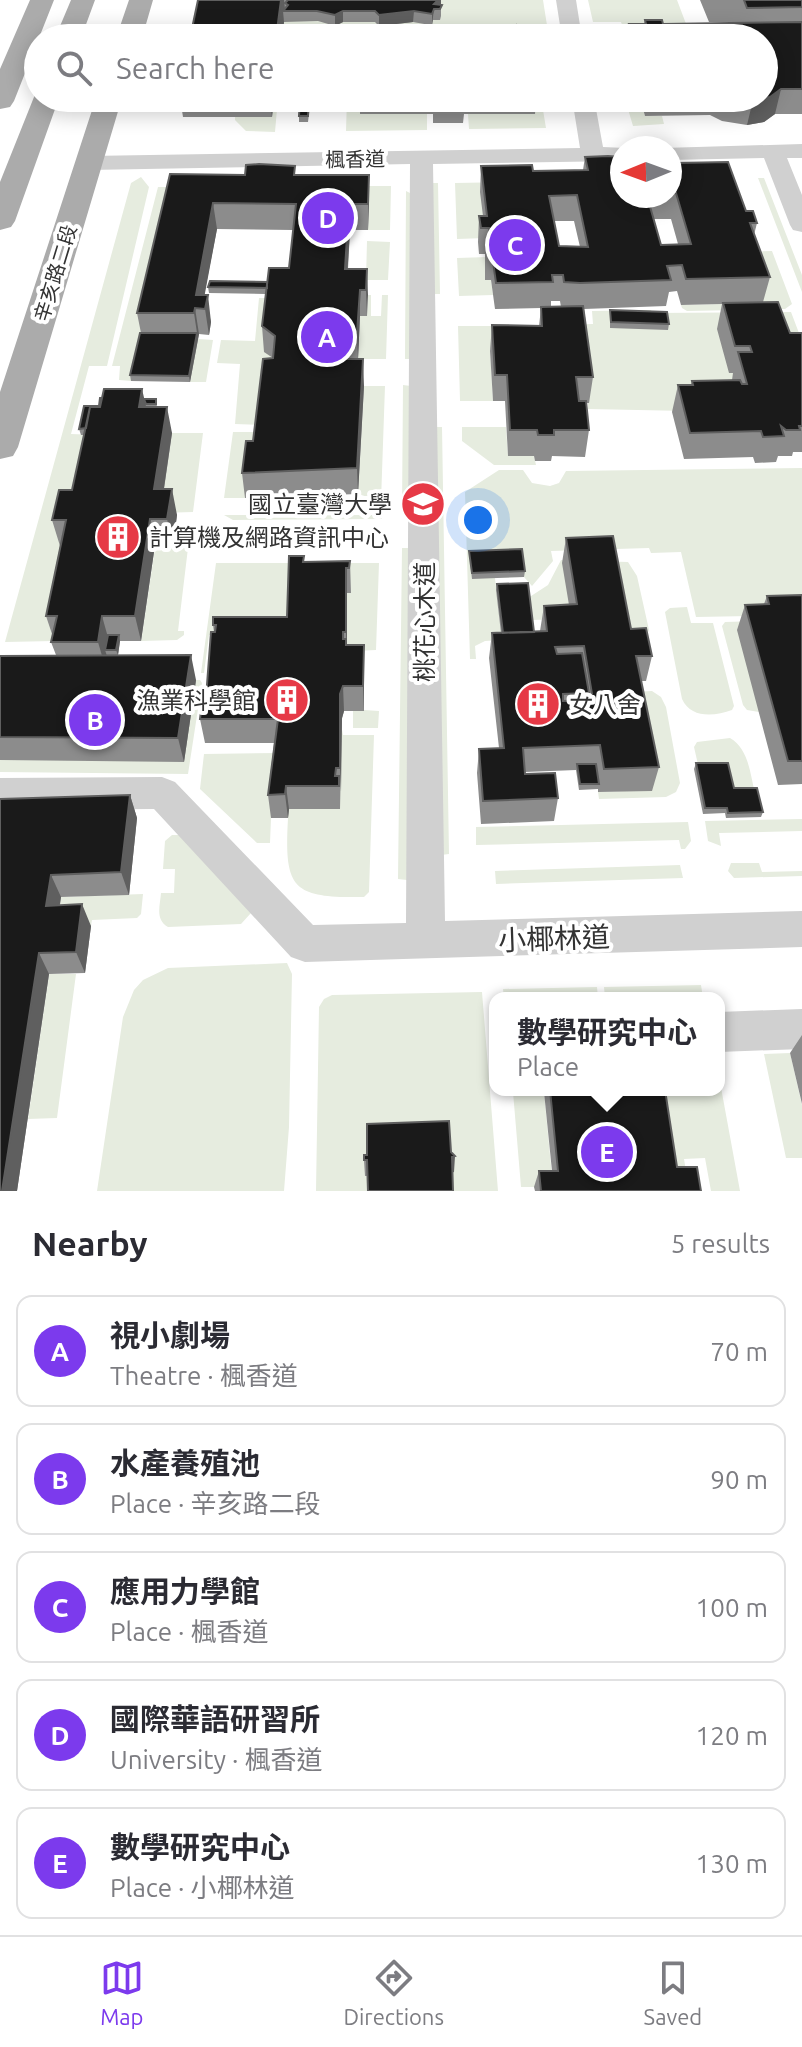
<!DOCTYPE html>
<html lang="en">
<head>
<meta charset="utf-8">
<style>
  :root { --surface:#fff; --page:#f7f7f7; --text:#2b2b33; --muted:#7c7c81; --line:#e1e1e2; --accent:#7c3aed }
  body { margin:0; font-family:Ubuntu,"Noto Sans TC",sans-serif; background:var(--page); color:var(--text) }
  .compass { position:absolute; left:610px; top:136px; width:72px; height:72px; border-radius:50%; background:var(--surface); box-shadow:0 4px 20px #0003; rotate:269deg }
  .you { position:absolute; left:478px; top:520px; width:28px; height:28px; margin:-20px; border:6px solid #fff; border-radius:50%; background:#1a73e8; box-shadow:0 0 0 12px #1a73e833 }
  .badge { display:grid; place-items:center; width:52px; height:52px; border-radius:50%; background:var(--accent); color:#fff; font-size:26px; font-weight:700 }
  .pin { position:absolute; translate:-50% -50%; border:4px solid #fff; box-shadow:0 2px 8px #0006 }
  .popup { position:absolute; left:489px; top:992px; width:236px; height:104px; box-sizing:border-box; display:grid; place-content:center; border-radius:16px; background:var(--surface); filter:drop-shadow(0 2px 6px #0005); font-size:26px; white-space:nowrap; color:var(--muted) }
  .popup b { font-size:30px; color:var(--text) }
  .popup::after { content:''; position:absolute; left:50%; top:100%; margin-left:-16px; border:16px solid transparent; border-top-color:var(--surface) }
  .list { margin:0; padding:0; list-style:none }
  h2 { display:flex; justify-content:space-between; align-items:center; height:104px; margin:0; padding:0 32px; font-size:34px }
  h2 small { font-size:26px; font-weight:400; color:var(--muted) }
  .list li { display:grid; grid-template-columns:52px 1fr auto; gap:24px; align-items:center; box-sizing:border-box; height:112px; margin:0 16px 16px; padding:0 16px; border:2px solid var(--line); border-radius:16px }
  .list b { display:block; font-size:30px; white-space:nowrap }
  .list p { margin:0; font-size:26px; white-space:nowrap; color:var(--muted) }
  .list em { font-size:26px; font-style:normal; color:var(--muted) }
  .icon { flex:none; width:44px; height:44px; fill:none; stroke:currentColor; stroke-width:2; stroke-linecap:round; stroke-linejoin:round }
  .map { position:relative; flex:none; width:802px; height:1191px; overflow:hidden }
  .search { position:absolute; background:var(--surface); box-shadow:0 4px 20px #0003; left:24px; right:24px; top:24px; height:88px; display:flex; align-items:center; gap:20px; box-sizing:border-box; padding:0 28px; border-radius:44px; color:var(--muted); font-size:30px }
  .sheet { height:744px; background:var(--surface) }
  nav { display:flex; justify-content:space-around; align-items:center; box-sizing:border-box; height:112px; border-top:2px solid var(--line); background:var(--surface); font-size:22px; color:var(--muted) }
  nav a { display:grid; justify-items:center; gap:4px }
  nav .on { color:var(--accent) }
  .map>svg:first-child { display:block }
</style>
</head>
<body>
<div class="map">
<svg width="802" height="1191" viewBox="0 0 802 1191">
  <rect width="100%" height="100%" fill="#fff"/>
  <path fill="#e6ecdf" d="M286 0H543L549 38H281Z
    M588 0H677L691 37 627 38 621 22H593Z
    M347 98H361V114H427V130L346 131Z
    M532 98H541L546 128 469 129 468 114H534Z
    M640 98 645 116H662L664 124 633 126 625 99Z
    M273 109H277L275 132 246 131 235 120V117H272Z
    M141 177 149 187 107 366H89L71 434 97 435 61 546 54 641 5 642 131 183Z
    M758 178H764L802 275V292Z
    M515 182 486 238 457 239 455 183Z
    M432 183H438L440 294H433Z
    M346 186H391L390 230H368L369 201Z
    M158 187H200L141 339 131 381 119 380 120 366H112Z
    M406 191 412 194 411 359H405Z
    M367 241 390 242 388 280H366Z
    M772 251 792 304 785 309 687 311 682 308 681 305 762 303 745 252Z
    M488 257 485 279 491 280 493 295 459 296 457 258Z
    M368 295H371V316H381L382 295H388L386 359H358L360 316H367Z
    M259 298H271L278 362 261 425 235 424 240 364 217 363 221 340 255 341Z
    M651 310 652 313 791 312 802 341 687 411 588 409V403L549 325 593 324 592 311Z
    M458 326H532L534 349H490L493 401H460Z
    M198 339 213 340 206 382H190Z
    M403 385 411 386V510H402Z
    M364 386H385L381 501 358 494Z
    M435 427H442L449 854 441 855Z
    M462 427H506L508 456H534L536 465H494L462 441Z
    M233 432H260L249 467 245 498H224Z
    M172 433H203L193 512 160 513Z
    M802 468V615L696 617 681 552 651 553 649 548 551 551 553 561 532 586 524 577 495 578 502 640 485 641 475 646 476 659H470L465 492 499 470H523L532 483 550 486 559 483 566 471Z
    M224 515H382V519L233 520Z
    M155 548H188L178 631H184V635L177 640 141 641Z
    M402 548H409L407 880 398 879Z
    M561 560 628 562 637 576 649 630 645 638 571 619 531 620 528 598 548 585Z
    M216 563H379L376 650 355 651 364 670V710L379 711 378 728H353V711H344L341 724 343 735H374L369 892 364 897C292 898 284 889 288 818H271L270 843H257L200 789 204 754 279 753 289 635H209L204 673H201Z
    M687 607 691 623H713L734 706 732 710C715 716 691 719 682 699L665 612 670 608Z
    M758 621 759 712 747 710 743 705 722 626 725 622Z
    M0 678 200 680 202 683 188 774 0 772Z
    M652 691 661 697 666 707 680 783 676 792 666 797 599 799 598 792 652 790 632 692Z
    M730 738C749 749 750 774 755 793H732L699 769 694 747 697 742Z
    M802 819V831L719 833 721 846 708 841 705 821Z
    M688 822 691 841 685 849H681L679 840 476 845V827Z
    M172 835H180L251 913 241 924 168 927C155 920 160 906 161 893H174L175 869H163L165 841Z
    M731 863H759L762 872 802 871V876L734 878 728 871Z
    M680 865 683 878 496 884 495 871Z
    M143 894 141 914 137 918 92 920 91 926 56 927 61 897Z
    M287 963 292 974 289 1127 284 1191H97L123 1017 134 990 143 980 168 968Z
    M49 974H76L57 1118 28 1119Z
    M701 985 703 998H605L604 987Z
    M597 987 598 998H504L503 989Z
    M482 992 498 1191H316L319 1007 324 999 332 995Z
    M790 1053 802 1105V1158H786L764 1054Z
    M720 1082 740 1191H711L705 1158 684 1159 688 1183H668L654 1090H719Z
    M513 1092H544L553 1187H521Z"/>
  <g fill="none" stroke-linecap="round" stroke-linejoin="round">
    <path fill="#d0d0d0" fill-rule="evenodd" d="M556 0H576L582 38H562Z
      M572 98H594L603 147 625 148H622V161L433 164 445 921 802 911V947L305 962 291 957 154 809 0 810V778L162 777 175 782 313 925 406 923 410 164 89 170 81 168 78 163 81 158 89 156 580 148Z
      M802 144V158H787L802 195V232L793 230 790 225 764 158 670 160V148H663Z
      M802 1009V1049L719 1052V1012Z"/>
    <path fill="#ababab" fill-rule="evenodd" d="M30 0H54L14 101 10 107 0 109V69Z
      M71 0H95L81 38H55Z
      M129 0H153L142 38H116Z
      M36 92 38 98H59L15 221 11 227 0 230V182Z
      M96 98H122L18 447 13 456 0 459V392Z"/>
  </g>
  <path fill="#8c8c8c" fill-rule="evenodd" d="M198 0H441V16L440 20H433L432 25 495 28 530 38H362L373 35 378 25 375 22H343L335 26 318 21 284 22 282 38ZM413 22 430 25 388 28V25Z
    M700 0H802V114H775L764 122 747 125 722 121 710 115 645 116 640 98H764V38H626L629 24H644L645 20 663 24 739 23 738 22H709Z
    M180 98H274L272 117H183Z
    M360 98H536L535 114H464L463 123H433V114H360Z
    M310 105 308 122H299V116Z
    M585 157 622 196H670V169H676L677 163 746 211 757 223 754 235 770 277 763 302 790 333H802V452H793L792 456H778L776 462 755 463 753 457 684 459 672 412 678 385H691L692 381 732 380 733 373H729L717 329 722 304 681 305 677 291 669 292 666 306 584 309 593 377 589 403H586L589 430 585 457 552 456 551 461H535L534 456H508L505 401H493L490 351 492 325 539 326 541 308 495 309 491 280H485V254H479L478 242 479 216H483L480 192 481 166 533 171 583 170ZM654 219H671L678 244 661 245ZM554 221H574L580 247 559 246ZM551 301H560L561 307H551Z
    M170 174 296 175 369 201 368 230H350L348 269H367V316H360L358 359H341L364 386 358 494 245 498 242 473 253 441 273 358 264 352 262 326 266 294 209 293 208 287 267 282 289 268 293 230 217 229 204 295 211 322 209 335 199 334 190 382 131 381 130 375 141 333 137 313Z
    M610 310 669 324 668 330 610 328Z
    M144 399H156L157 407 172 433 164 489 177 515 173 545H155L141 641H120L118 655 196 680 184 762 0 760V656L56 655 51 642 53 637 46 616 60 546 52 520 72 490 84 435H81L79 429 99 406Z
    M566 538 652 656 646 681H641L659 767 652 791 598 792V789L579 790 576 770 525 772V774L558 798 554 821 481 824 477 773 479 749 499 748 489 658 492 633H501L496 590 497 584 534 632 540 631 544 606 569 605 562 563Z
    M469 551 525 571 524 577 472 579Z
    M304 556V562L350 561 351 593H347V645L364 670V711H344L342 718 340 809H289L288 818H271L268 795 274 743H205L200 719 205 711 214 632 213 625 287 617Z
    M802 595V784L778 785 737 630 745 605 764 604 767 596Z
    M696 763 734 788 763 812 761 817 726 818 725 813 703 814 694 769Z
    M130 795 137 818 129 895 61 897 60 905 91 926 85 973 49 974 17 1191H0V799Z
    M802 1035V1104L790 1053Z
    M536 1090H665L677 1167 701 1191H535L534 1187 539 1171H552L544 1092H536Z
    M451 1152 454 1172 365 1176 364 1160Z"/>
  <path fill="#5f5f5f" d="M281 0H284L285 9 283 11 284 22 282 38H276Z
    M432 0H441V5L434 9 432 25Z
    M343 11V22L335 26V15Z
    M414 11 413 22 379 26V15Z
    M781 89 775 114 764 122 747 125 753 100Z
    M270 98H274L272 117Z
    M369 175V201L368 230V204Z
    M213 203 217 229 202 309 196 295Z
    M349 204 350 230 346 295 345 269Z
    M367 269 368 295 367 316 366 290Z
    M360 290V316L358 359 357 333Z
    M208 295 211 322 209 335 205 309Z
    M195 308 199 334 190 382 189 376 197 333 194 313Z
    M340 332 341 359 340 385 339 359Z
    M363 359 364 386 358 494 357 468Z
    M142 389 148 415 139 407Z
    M167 407 172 433 160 515 154 489Z
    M172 489 177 515 173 545 167 519Z
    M150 519 155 545 141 641 135 616Z
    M346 568 347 593V657L346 632Z
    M102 616 109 641 105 650 107 656 105 666 98 642Z
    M119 635 120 641 118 655 116 650Z
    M364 645V711L363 686Z
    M191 655 196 680 184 762 178 738Z
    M343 686 344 711 342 718 341 792 340 768V694Z
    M286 786 289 809 288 818 285 794Z
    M130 795 137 818 129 895 121 872Z
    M51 875 61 897 56 927 46 906Z
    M82 904 91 926 85 973 76 952Z
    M39 953 49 974 17 1191H2Z
    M455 1156 454 1172 450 1173 452 1157Z"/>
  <path fill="#1a1a1a" stroke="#5f5f5f" stroke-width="2" fill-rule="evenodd" d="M198 0H281L276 38H190Z
    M288 0H438L434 4 442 5 440 9H434L432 14 414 11 379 15 375 11H343L335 15 317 11H283L288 5 285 3Z
    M744 0H802V7L747 8Z
    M645 20H662L663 24 802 22V89H781L770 97 753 100 739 98H764V61H769L764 50V38H629L627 30H631L629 24H646Z
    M373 25H388V28H395V25H494L495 28 516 25 517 34H529L530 38H474L473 35 442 38H435L434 35H417V38H362V34L373 35Z
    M300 99H309L308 116H299Z
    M608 156 620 157 622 163V196H647L661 245 691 244 676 193H670V169H679L677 163 728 162 746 211H753L757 223H750L770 277 686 279 682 265 667 266 671 280 580 283 564 282 563 275H552L553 282 496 283 492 254H487L486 247 492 246 489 228H481L479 216H487L481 166 532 165 533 171 588 170 585 157ZM577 195 588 247 559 246 549 196Z
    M259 164 295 166 294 175H369L368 204H349L345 269H367L366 290H360L357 333 340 332 339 359H363L357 468 242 473 246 441H253L263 359 273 358 275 336 262 326 269 268H289L296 204 213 203 196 295H208L205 309 195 308 194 313H137L170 174 245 175 246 165Z
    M210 281 267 282V288L208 287Z
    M778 302 790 333H802V426H799L800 430H786L781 426 784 436 763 437 761 431 690 433 678 385H693L692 381 740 380 742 384H747L738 352H752L750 346H735L723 303Z
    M583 306 593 377H576L579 401H586L589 430H554V435H538L537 430H510L507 375H495L492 325 542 326 541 307Z
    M610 310 667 312 669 324 611 322Z
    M140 333H197L189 376 130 375Z
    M104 389H142L139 407H167L154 489H172L167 519H150L135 616H102L98 642H51L57 616H46L66 520H52L59 490H72L90 407H100Z
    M100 398H102L100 407H90L86 428 79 429 84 406H99Z
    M144 399H156V404H146Z
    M613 536 631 629 646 628 652 656H636L659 767 604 769 600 745 523 748 525 774 555 773 558 798 483 801 479 749 504 748 492 633 547 631 544 606 577 604 566 538ZM584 646 593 700 563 701V694L589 693 582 653 557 654 555 647Z
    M522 549 525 571 472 573 469 551Z
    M289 556H304L303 562 350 561 349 568H346V632H343V639H346V645H364L363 686H343L340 694V768H336L335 776H339V786H286L285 794 268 795 278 719H200L201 711H205L211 632H215L216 625H213V617H287Z
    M528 583 534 632 503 633 497 584Z
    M802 595V761H788L745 605 769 604 767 596Z
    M108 635H119L116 650H105Z
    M191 655 178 738 0 737V656Z
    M696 763H728L734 788H757L763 812 728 813 727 808H705Z
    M577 764H596L599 784H580Z
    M130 795 121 872 51 875 46 906 82 904 76 952 39 953 2 1191H0V799Z
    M550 1090H665L677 1167H697L701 1191H541L539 1171H558Z
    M449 1121 451 1152 455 1156 452 1157 453 1191H368L367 1160H364V1155H367V1124Z"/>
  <defs>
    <g id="university-disc" transform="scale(2.3)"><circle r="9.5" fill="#e63946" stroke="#fff"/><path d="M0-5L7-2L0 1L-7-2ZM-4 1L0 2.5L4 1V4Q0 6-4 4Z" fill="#fff"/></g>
    <g id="building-disc" transform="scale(2.3)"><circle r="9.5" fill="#e63946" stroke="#fff"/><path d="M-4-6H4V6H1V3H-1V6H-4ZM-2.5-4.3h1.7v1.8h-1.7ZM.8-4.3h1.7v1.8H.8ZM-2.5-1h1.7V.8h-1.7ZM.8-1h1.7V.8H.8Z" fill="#fff"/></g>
  </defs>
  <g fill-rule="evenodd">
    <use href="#university-disc" x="423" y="504"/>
    <use href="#building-disc" x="118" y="537"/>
    <use href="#building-disc" x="287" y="700"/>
    <use href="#building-disc" x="538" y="704"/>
  </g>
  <g text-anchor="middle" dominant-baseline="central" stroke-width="8" stroke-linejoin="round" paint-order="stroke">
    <g font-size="20" fill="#333" stroke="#fff">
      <text transform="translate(355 159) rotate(-1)">楓香道</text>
      <text transform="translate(55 273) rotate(-73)">辛亥路二段</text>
    </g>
    <g font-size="24" fill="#333" stroke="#fff" text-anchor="end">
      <text x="392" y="504">國立臺灣大學</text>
      <text x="149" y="537" text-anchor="start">計算機及網路資訊中心</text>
      <text x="256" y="700">漁業科學館</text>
      <text x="569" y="704" text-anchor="start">女八舍</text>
    </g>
    <g font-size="24" fill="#333" stroke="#fff">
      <text transform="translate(424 622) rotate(-90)">桃花心木道</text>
    </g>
    <g font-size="28" fill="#333" stroke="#fff">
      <text transform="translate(554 938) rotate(-2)">小椰林道</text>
    </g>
  </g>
</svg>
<svg class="compass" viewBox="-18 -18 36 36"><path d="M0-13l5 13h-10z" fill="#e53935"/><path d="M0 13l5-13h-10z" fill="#7c7c81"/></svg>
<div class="you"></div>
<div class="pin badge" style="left:327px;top:337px">A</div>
<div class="pin badge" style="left:95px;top:720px">B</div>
<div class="pin badge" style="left:515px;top:245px">C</div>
<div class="pin badge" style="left:328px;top:218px">D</div>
<div class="pin badge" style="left:607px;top:1152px">E</div>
<div class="popup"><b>數學研究中心</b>Place</div>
<div class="search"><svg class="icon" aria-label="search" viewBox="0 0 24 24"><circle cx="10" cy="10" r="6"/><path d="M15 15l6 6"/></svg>Search here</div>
</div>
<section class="sheet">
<h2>Nearby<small>5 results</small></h2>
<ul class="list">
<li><span class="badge">A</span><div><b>視小劇場</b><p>Theatre · 楓香道</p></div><em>70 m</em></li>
<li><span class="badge">B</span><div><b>水產養殖池</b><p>Place · 辛亥路二段</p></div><em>90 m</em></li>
<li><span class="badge">C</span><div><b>應用力學館</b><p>Place · 楓香道</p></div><em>100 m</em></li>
<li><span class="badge">D</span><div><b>國際華語研習所</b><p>University · 楓香道</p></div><em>120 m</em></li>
<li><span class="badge">E</span><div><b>數學研究中心</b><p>Place · 小椰林道</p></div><em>130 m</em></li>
</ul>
</section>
<nav>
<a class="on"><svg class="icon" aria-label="map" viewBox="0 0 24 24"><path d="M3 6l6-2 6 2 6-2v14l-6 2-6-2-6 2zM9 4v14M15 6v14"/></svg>Map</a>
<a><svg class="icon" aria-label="directions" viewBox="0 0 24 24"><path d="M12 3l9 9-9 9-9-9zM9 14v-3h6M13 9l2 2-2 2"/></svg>Directions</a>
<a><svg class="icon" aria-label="saved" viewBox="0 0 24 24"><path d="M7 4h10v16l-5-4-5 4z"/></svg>Saved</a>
</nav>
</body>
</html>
